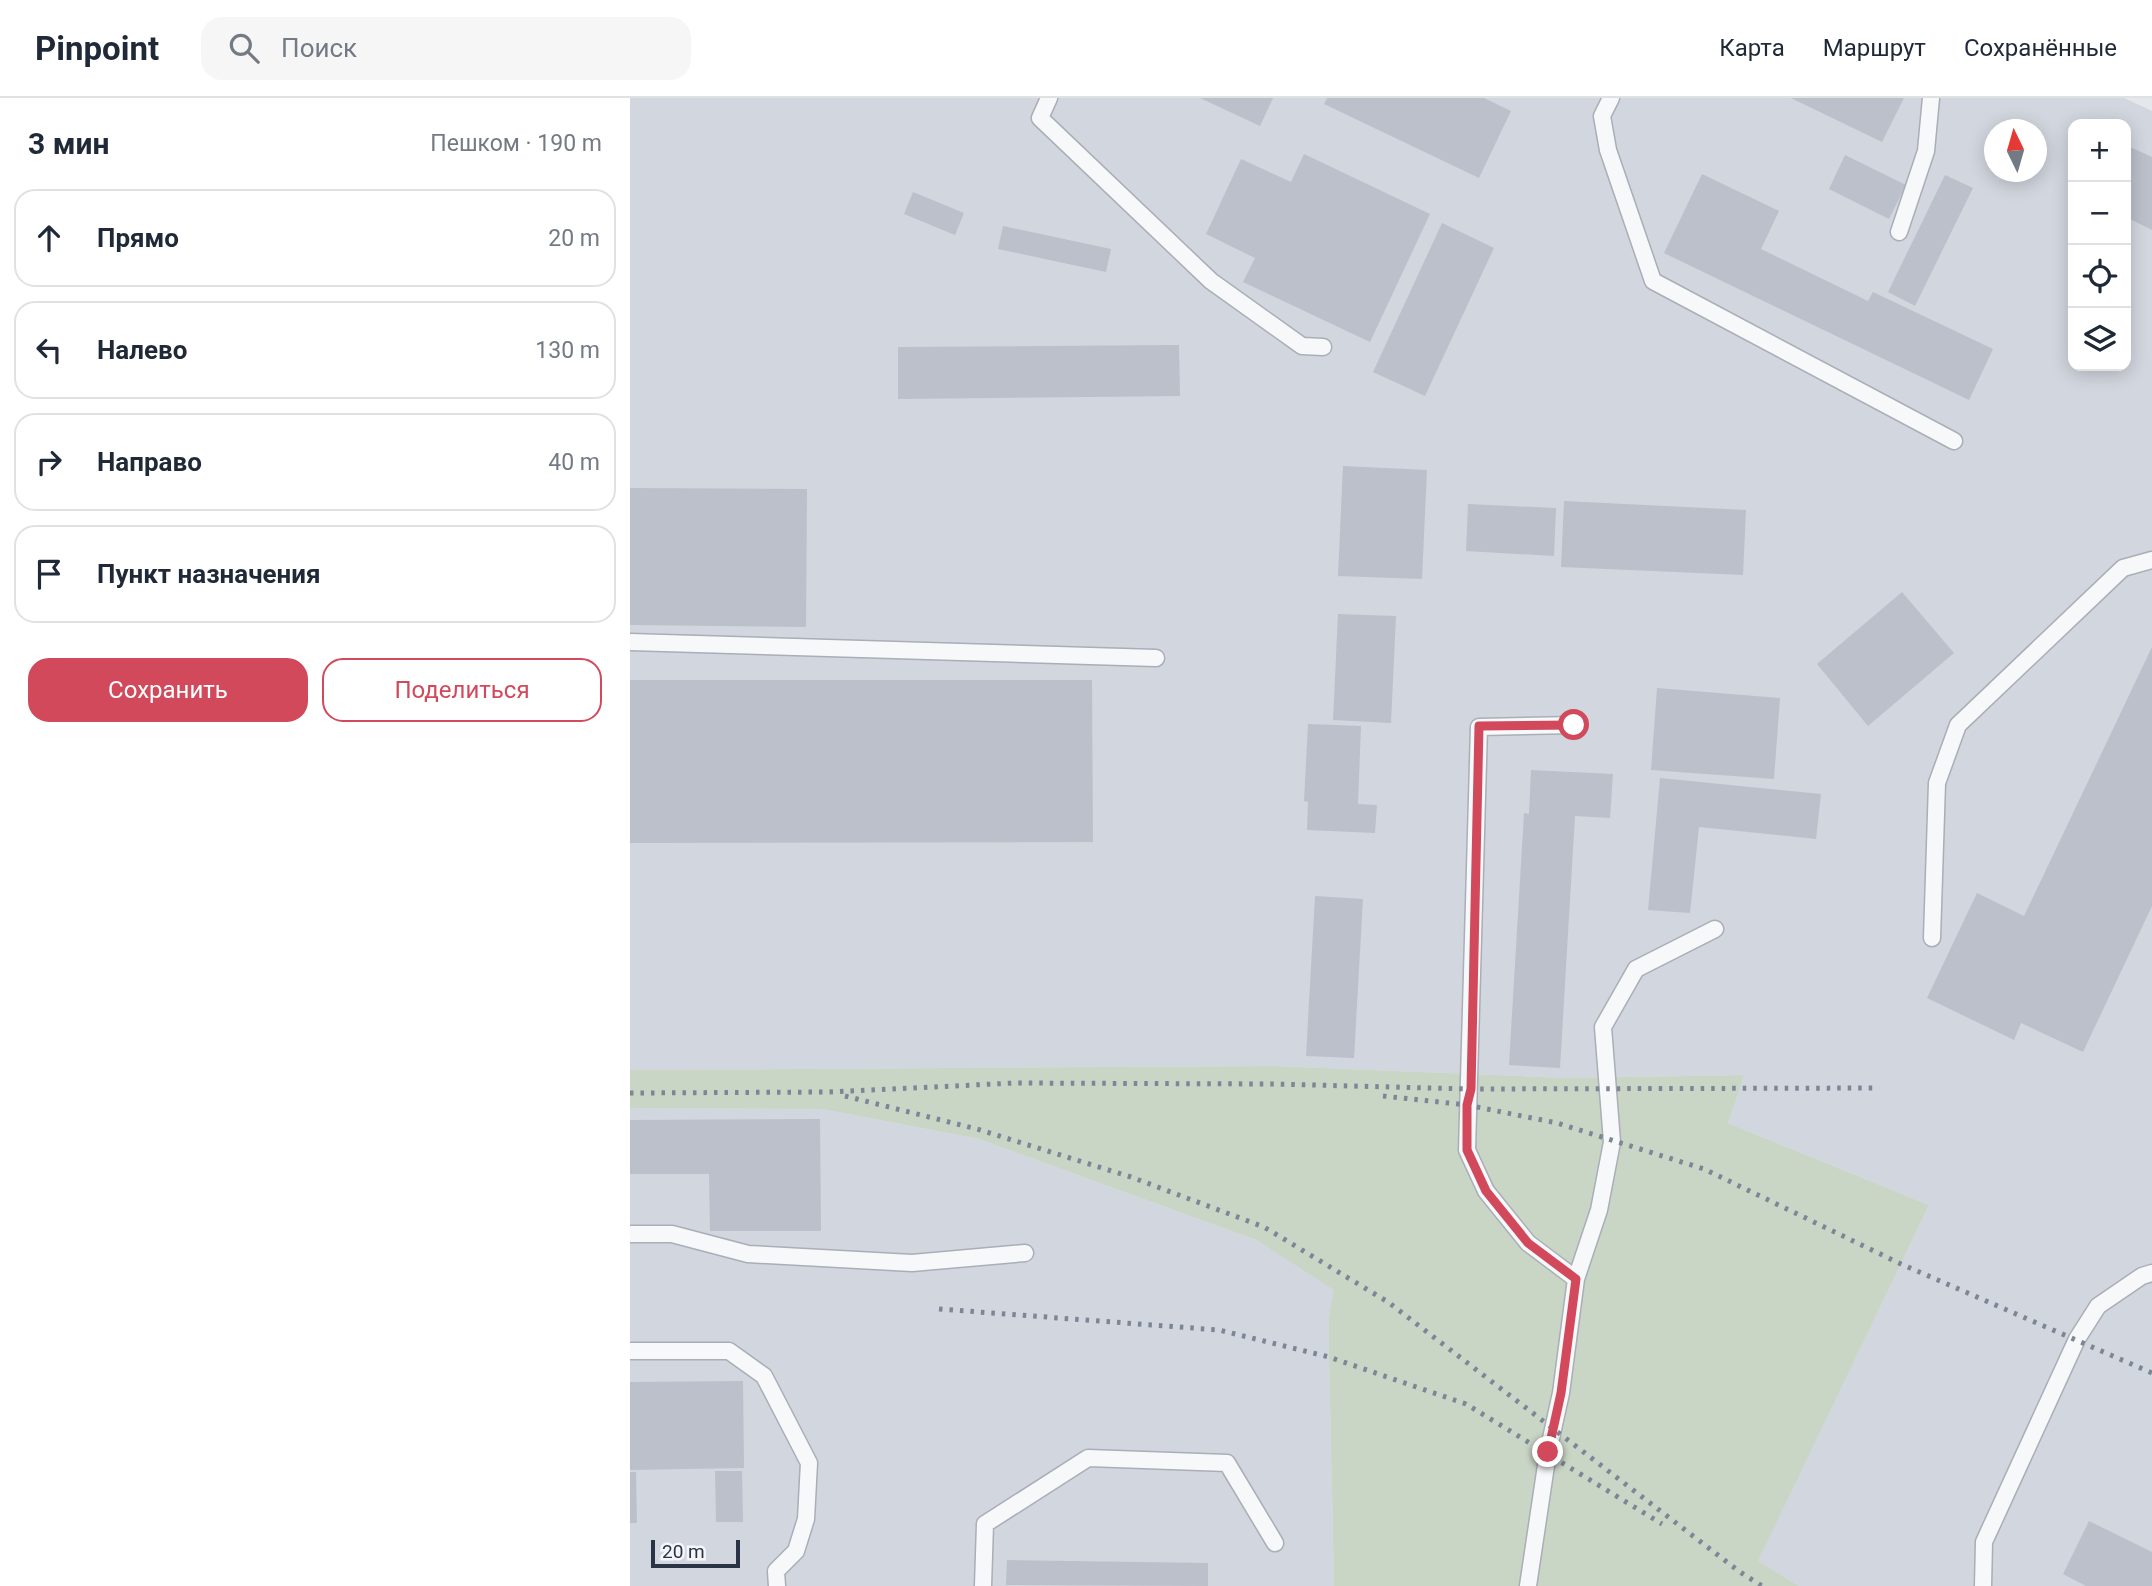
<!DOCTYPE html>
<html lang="ru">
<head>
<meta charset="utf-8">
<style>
  :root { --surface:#fff; --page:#f6f6f7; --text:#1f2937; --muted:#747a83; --line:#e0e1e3; --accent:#d1495b }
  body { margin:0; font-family:Roboto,sans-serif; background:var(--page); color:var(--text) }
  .controls { position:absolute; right:21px; top:21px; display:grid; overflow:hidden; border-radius:14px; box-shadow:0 4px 18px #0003 }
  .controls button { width:63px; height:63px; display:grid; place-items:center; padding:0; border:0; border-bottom:2px solid var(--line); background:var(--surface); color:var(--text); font:35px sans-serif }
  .compass { position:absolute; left:1354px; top:21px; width:63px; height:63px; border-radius:50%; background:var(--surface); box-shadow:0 4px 18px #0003; rotate:355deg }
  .scale { position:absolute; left:21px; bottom:18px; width:89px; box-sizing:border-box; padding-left:7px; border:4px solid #2b3445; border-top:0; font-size:19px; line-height:24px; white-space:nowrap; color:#2b3445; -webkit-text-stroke:5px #f4f6f9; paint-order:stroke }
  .stop { position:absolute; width:21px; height:21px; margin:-16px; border:5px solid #d1495b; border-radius:50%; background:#fff }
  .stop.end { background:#d1495b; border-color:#fff; box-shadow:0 2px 7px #0008 }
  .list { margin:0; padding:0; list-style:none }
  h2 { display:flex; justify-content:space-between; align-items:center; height:91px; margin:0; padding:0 28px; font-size:30px }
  h2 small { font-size:23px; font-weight:400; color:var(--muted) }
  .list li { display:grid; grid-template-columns:46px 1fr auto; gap:21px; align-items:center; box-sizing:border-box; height:98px; margin:0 14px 14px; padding:0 14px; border:2px solid var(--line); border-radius:21px }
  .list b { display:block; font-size:26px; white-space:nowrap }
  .list em { font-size:23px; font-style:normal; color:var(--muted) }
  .actions { display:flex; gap:14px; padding:21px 28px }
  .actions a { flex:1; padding:16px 0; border:2px solid var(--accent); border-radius:21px; text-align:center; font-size:24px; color:var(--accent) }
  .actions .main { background:var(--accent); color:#fff }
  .icon { flex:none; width:38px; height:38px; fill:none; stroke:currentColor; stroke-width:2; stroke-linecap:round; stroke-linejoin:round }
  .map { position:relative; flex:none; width:1522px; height:1488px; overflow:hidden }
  header { display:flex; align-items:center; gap:42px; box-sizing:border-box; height:98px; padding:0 35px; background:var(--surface); border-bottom:2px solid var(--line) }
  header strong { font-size:33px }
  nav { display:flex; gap:38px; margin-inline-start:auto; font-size:24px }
  .search { width:490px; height:63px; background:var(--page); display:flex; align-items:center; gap:18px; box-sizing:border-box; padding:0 24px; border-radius:21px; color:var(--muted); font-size:26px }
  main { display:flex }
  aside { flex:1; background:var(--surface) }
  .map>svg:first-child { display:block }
</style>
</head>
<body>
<header>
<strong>Pinpoint</strong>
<div class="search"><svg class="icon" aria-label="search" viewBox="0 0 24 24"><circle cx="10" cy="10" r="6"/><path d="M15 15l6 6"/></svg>Поиск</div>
<nav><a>Карта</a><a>Маршрут</a><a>Сохранённые</a></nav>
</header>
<main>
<aside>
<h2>3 мин<small>Пешком · 190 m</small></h2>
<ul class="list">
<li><svg class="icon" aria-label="ahead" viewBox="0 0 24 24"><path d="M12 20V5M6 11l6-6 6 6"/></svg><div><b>Прямо</b></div><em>20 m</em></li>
<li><svg class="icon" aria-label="left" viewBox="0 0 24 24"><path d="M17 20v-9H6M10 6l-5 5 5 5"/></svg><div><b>Налево</b></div><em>130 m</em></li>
<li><svg class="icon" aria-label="right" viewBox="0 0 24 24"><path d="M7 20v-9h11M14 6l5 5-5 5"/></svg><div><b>Направо</b></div><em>40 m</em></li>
<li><svg class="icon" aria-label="arrive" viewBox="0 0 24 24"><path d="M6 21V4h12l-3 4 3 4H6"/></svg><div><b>Пункт назначения</b></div></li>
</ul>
<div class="actions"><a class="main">Сохранить</a><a>Поделиться</a></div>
</aside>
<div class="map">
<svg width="1522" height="1488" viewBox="0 0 1522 1488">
  <rect width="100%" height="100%" fill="#e4e7ec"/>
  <path fill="#d2d6de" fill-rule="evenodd" d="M0 0H1494L1522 13V1488H1169L1127 1463 1299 1107 1098 1025 1113 977 938 980 645 968 0 972ZM1443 26H1496V268H1443ZM1364 32H1406V74H1364Z
    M0 1010 192 1011 349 1041 626 1142 705 1192 699 1217V1259L704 1488H0Z"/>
  <path fill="#c9d6c5" d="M645 968 938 980 1114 977 1098 1025 1299 1107 1128 1463 1169 1488H704L699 1259V1217L704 1192 626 1142 349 1041 192 1011 0 1010V972Z"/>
  <path fill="#bbc0ca" d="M570 0H643L630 28Z
    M697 0H854L881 13 849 80 694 6Z
    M1161 0H1274L1252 44Z
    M1500 49 1522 59V132L1496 119V57Z
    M674 56 800 116 740 244 613 184 625 160 576 136 611 61 661 84Z
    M1215 57 1276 87 1259 121 1199 91Z
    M1072 76 1149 113 1131 151 1238 203 1243 194 1363 251 1339 302 1034 155Z
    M1315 77 1343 90 1285 208 1258 194Z
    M283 94 334 115 325 137 274 116Z
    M812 125 864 150 795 298 743 274Z
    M373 128 481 151 476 174 368 151Z
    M549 247 550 298 268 301V249Z
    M713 368 797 372 792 481 708 478Z
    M0 390 177 391 176 529 0 527Z
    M934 403 1116 412 1113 477 931 469Z
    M838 406 926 410 924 458 836 453Z
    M1272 494 1324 555 1238 628 1187 566Z
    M708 516 766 518 761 625 703 622Z
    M1522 549V808L1453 954 1391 925 1384 942 1297 900 1347 795 1394 818Z
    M0 582H462L463 744 0 745Z
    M1027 590 1150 600 1144 681 1021 672Z
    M678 626 731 628 728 706 747 707 745 735 677 732 678 704 674 703Z
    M901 672 983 676 980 720 945 718 930 970 879 967 894 715 899 716Z
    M1030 680 1191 696 1186 741 1069 729 1060 815 1018 812Z
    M685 798 733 801 724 960 676 958Z
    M190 1021 191 1133H80L79 1076H0V1022Z
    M113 1283 114 1370 0 1372V1284Z
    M85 1373H112L113 1424H86Z
    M0 1374H6L7 1425H0Z
    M1459 1423 1522 1454V1488H1456L1433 1476Z
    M377 1462 578 1465V1488L376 1487Z"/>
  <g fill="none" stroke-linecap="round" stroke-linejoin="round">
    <g stroke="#a9aeb7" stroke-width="19">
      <path id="service" d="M419 0 410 20 581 183 672 248 693 249
        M981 0 972 18 978 52 1023 183 1324 343
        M1269 134 1296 53 1301 0
        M0 544 526 560
        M944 627 849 629 837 1052 856 1093 898 1145 946 1181
        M1302 840 1307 685 1328 627 1493 470 1522 462
        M0 1136H42L118 1156 282 1165 395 1155
        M0 1253H99L134 1278 179 1365 176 1421 166 1453 146 1473 147 1488
        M353 1488 355 1426 458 1360 597 1365 645 1445
        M898 1488 918 1354 931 1295 946 1181 969 1112 982 1044 973 929 1006 871 1085 831
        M1353 1488 1354 1444 1447 1241 1468 1208 1512 1178 1522 1175"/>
    </g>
    <use href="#service" stroke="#f7f8fa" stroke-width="16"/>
    <path stroke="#7d8696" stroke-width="5" stroke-dasharray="3.5 7" stroke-linecap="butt" d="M0 995 199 994 385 985 642 986 841 991 1249 990
      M215 998 347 1031 501 1079 634 1129 758 1204 1110 1474 1132 1488
      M753 998 837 1007 927 1025 1074 1071 1271 1166 1522 1275
      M309 1211 589 1232 699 1259 836 1306 1032 1426"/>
  </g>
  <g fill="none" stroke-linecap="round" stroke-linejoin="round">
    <path stroke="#d1495b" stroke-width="9" d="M918 1354 931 1295 946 1181 898 1145 856 1093 837 1052V1007L841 991 849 628 944 627"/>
  </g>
</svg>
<div class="controls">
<button>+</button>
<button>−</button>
<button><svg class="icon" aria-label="locate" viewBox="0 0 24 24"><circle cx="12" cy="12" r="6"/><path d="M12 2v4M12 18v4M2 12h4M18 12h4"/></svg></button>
<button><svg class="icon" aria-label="layers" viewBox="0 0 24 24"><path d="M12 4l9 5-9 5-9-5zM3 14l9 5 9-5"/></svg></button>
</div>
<svg class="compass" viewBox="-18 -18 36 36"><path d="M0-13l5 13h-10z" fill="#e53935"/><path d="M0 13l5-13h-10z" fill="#747a83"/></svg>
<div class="scale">20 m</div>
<div class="stop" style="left:944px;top:627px"></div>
<div class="stop end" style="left:918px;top:1354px"></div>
</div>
</main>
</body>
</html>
